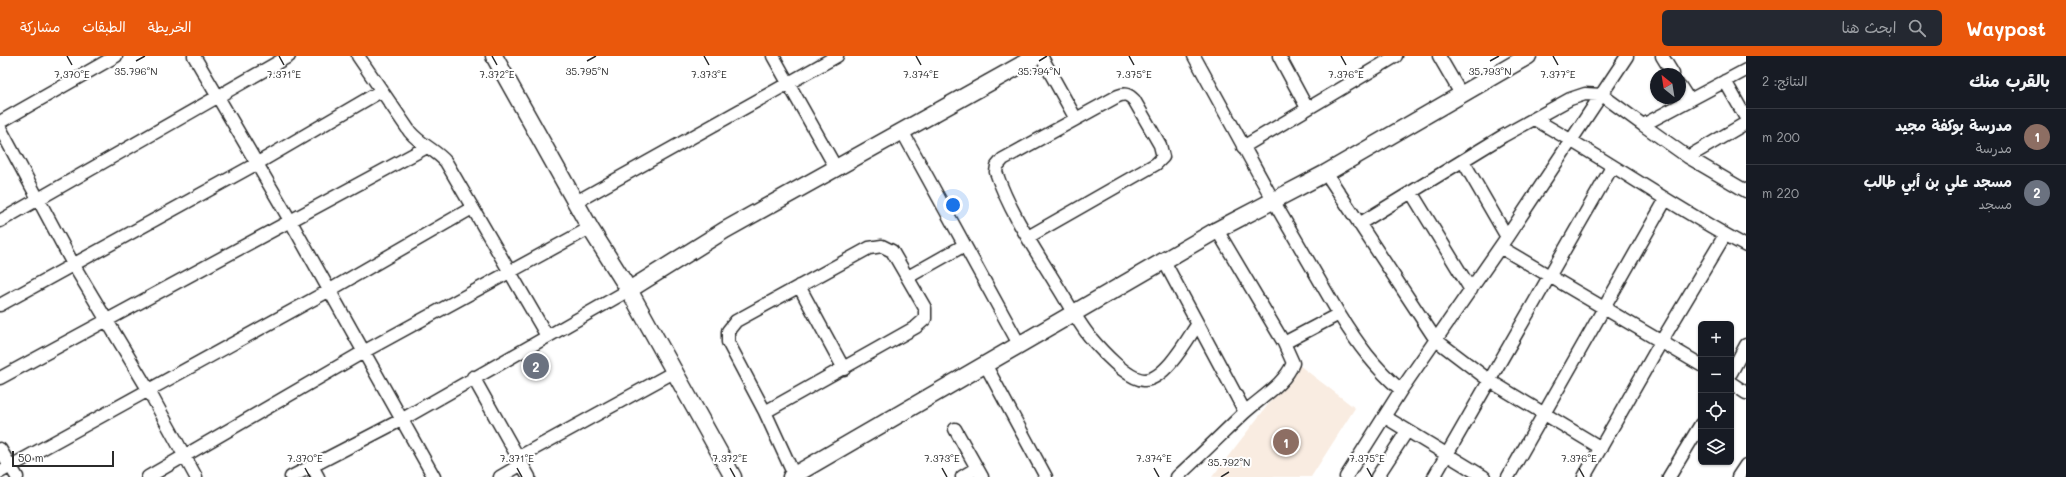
<!DOCTYPE html>
<html lang="ar">
<head>
<meta charset="utf-8">
<style>
  :root { --surface:#171b24; --page:#242831; --text:#f1f3f6; --muted:#9ea1a6; --line:#363941; --accent:#ea580c }
  body { margin:0; font-family:Mali,"Playpen Sans Arabic",sans-serif; background:var(--page); color:var(--text); direction:rtl }
  .controls { position:absolute; right:12px; bottom:12px; display:grid; overflow:hidden; border-radius:6px; box-shadow:0 1px 3px #0004 }
  .controls button { width:36px; height:36px; display:grid; place-items:center; padding:0; border:0; border-bottom:1px solid var(--line); background:var(--surface); color:var(--text); font:20px sans-serif }
  .compass { position:absolute; left:1650px; top:12px; width:36px; height:36px; border-radius:50%; background:var(--surface); box-shadow:0 1px 3px #0004; rotate:330deg }
  .scale { position:absolute; left:12px; bottom:10px; width:102px; box-sizing:border-box; padding-left:4px; border:2px solid #2b2b2b; border-top:0; font-size:11px; line-height:14px; white-space:nowrap; color:#2b2b2b; -webkit-text-stroke:3px #fff; paint-order:stroke }
  .you { position:absolute; left:953px; top:149px; width:14px; height:14px; margin:-10px; border:3px solid #fff; border-radius:50%; background:#1a73e8; box-shadow:0 0 0 6px #1a73e833 }
  .badge { display:grid; place-items:center; width:26px; height:26px; border-radius:50%; background:var(--accent); color:#fff; font-size:13px; font-weight:700 }
  .pin { position:absolute; translate:-50% -50%; border:2px solid #fff; box-shadow:0 1px 4px #0006 }
  .list { margin:0; padding:0; list-style:none }
  h2 { display:flex; justify-content:space-between; align-items:center; height:52px; margin:0; padding:0 16px; font-size:17px }
  h2 small { font-size:13px; font-weight:400; color:var(--muted) }
  .list li { display:grid; grid-template-columns:26px 1fr auto; gap:12px; align-items:center; box-sizing:border-box; height:56px; padding:0 16px; border-top:1px solid var(--line) }
  .list b { display:block; font-size:15px; white-space:nowrap }
  .list p { margin:0; font-size:13px; white-space:nowrap; color:var(--muted) }
  .list em { font-size:13px; font-style:normal; color:var(--muted) }
  .icon { flex:none; width:22px; height:22px; fill:none; stroke:currentColor; stroke-width:2; stroke-linecap:round; stroke-linejoin:round }
  .map { position:relative; flex:none; width:1746px; height:421px; overflow:hidden; direction:ltr }
  header { display:flex; align-items:center; gap:24px; box-sizing:border-box; height:56px; padding:0 20px; background:var(--accent); color:#fff }
  header strong { font-size:19px }
  nav { display:flex; gap:22px; margin-inline-start:auto; font-size:14px }
  .search { width:280px; height:36px; background:var(--page); display:flex; align-items:center; gap:10px; box-sizing:border-box; padding:0 14px; border-radius:6px; color:var(--muted); font-size:15px }
  main { display:flex }
  aside { flex:1; background:var(--surface) }
  .map>svg:first-child { display:block }
</style>
</head>
<body>
<header>
<strong>Waypost</strong>
<div class="search"><svg class="icon" aria-label="search" viewBox="0 0 24 24"><circle cx="10" cy="10" r="6"/><path d="M15 15l6 6"/></svg>ابحث هنا</div>
<nav><a>الخريطة</a><a>الطبقات</a><a>مشاركة</a></nav>
</header>
<main>
<aside>
<h2>بالقرب منك<small>النتائج: 2</small></h2>
<ul class="list">
<li><span class="badge" style="background:#8d6e63">1</span><div><b>مدرسة بوكفة مجيد</b><p>مدرسة</p></div><em>200 m</em></li>
<li><span class="badge" style="background:#6b7280">2</span><div><b>مسجد علي بن أبي طالب</b><p>مسجد</p></div><em>220 m</em></li>
</ul>
</aside>
<div class="map">
<svg width="1746" height="421" viewBox="0 0 1746 421">
  <rect width="100%" height="100%" fill="#fff"/>
  <filter id="ink" filterUnits="userSpaceOnUse"><feTurbulence type="fractalNoise" baseFrequency=".025" numOctaves="2"/><feDisplacementMap in="SourceGraphic" scale="8" xChannelSelector="R" yChannelSelector="G"/><feConvolveMatrix kernelMatrix="1 2 1 2 8 2 1 2 1" color-interpolation-filters="sRGB"/></filter>
  <g filter="url(#ink)">
    <path fill="#f9ece1" d="M1299 309 1355 352 1311 421H1212Z"/>
    <g fill="none" stroke-linecap="round" stroke-linejoin="round">
      <g stroke="#2b2b2b" stroke-width="15">
        <path id="minor" d="M194 0 291 166 434 421
          M358 0 410 76C421 89 436 94 446 106L547 280
          M773 0 836 112
          M1041 0 1076 63
          M1194 0 1274 146 1339 258
          M1279 0 1307 52
          M1439 0 1461 38
          M1662 0 1673 18
          M1725 25 1746 62
          M1680 30 1689 44
          M1534 63C1606 103 1673 151 1746 190
          M0 66 116 0
          M1643 69 1688 101 1746 135
          M0 72 73 208 149 335 196 421
          M902 75 1019 288
          M1243 91 1396 0
          M1688 101 1746 67
          M1463 105 1507 181
          M1326 117 1436 284 1490 325 1601 392
          M1411 136 1471 234
          M576 146 837 0
          M0 165 289 0
          M1359 168 1503 80 1570 43 1585 38 1602 39 1643 69 1746 14
          M1028 181 1156 108 1163 101 1160 89 1134 44C1129 39 1126 37 1118 40L1003 103 997 110 996 116C1009 155 1034 192 1056 228 1067 245 1077 265 1090 281 1101 294 1127 323 1144 324 1165 324 1187 284 1197 269
          M1500 191 1701 309
          M1164 205 1245 356
          M908 221 963 190
          M799 230 844 313
          M0 249 256 108 381 35
          M1284 287 1339 258C1357 287 1375 312 1401 334
          M985 308 1046 421
          M1731 317 1746 289
          M473 321 529 421
          M0 322 427 91
          M1731 327 1746 337
          M765 356 916 271 925 263V252L892 195 882 190 869 192 736 265 728 275V286L765 356 794 419
          M1385 361 1484 421
          M955 373 982 421
          M0 393 17 421
          M519 401 674 316
          M312 410 318 421
          M0 416 330 234 472 152
          M148 421 365 295 590 172
          M291 421 401 364 629 234
          M500 421 522 408
          M962 421 977 412
          M1177 421C1200 400 1222 378 1244 357 1260 342 1285 328 1293 307L1284 287 1217 174
          M1346 421 1401 334 1507 181 1627 0
          M1377 421 1407 375
          M1434 421 1612 111
          M1508 421 1666 143
          M1584 421 1661 286 1725 179
          M1669 421 1701 368
          M1738 421 1746 409"/>
      </g>
      <g stroke="#2b2b2b" stroke-width="19">
        <path id="secondary" d="M494 0 590 172 629 234 733 421
          M629 234 725 174 1037 0
          M791 421 1217 174 1326 117 1528 0"/>
      </g>
      <use href="#minor" stroke="#fff" stroke-width="12"/>
      <use href="#secondary" stroke="#fff" stroke-width="16"/>
    </g>
  </g>
  <path fill="none" stroke="#2b2b2b" stroke-width="1.5" d="M67 0 72 9M279 0 284 9M492 0 497 9M704 0 709 9M916 0 921 9M1129 0 1134 9M1341 0 1346 9M1553 0 1558 9M136 5 145 0M587 5 596 0M1039 5 1047 0M1490 5 1499 0M305 412 310 421M517 412 522 421M730 412 735 421M942 412 947 421M1154 412 1159 421M1367 412 1372 421M1579 412 1584 421M1221 421 1229 416"/>
  <g font-size="10" text-anchor="middle" fill="#2b2b2b" stroke="#fff" stroke-width="4" stroke-linejoin="round" paint-order="stroke">
    <text x="136" y="19">35.796°N</text>
    <text x="587" y="19">35.795°N</text>
    <text x="1039" y="19">35.794°N</text>
    <text x="1490" y="19">35.793°N</text>
    <text x="72" y="22">7.370°E</text>
    <text x="284" y="22">7.371°E</text>
    <text x="497" y="22">7.372°E</text>
    <text x="709" y="22">7.373°E</text>
    <text x="921" y="22">7.374°E</text>
    <text x="1134" y="22">7.375°E</text>
    <text x="1346" y="22">7.376°E</text>
    <text x="1558" y="22">7.377°E</text>
    <text x="305" y="406">7.370°E</text>
    <text x="517" y="406">7.371°E</text>
    <text x="730" y="406">7.372°E</text>
    <text x="942" y="406">7.373°E</text>
    <text x="1154" y="406">7.374°E</text>
    <text x="1367" y="406">7.375°E</text>
    <text x="1579" y="406">7.376°E</text>
    <text x="1229" y="410">35.792°N</text>
  </g>
</svg>
<div class="controls">
<button>+</button>
<button>−</button>
<button><svg class="icon" aria-label="locate" viewBox="0 0 24 24"><circle cx="12" cy="12" r="6"/><path d="M12 2v4M12 18v4M2 12h4M18 12h4"/></svg></button>
<button><svg class="icon" aria-label="layers" viewBox="0 0 24 24"><path d="M12 4l9 5-9 5-9-5zM3 14l9 5 9-5"/></svg></button>
</div>
<svg class="compass" viewBox="-18 -18 36 36"><path d="M0-13l5 13h-10z" fill="#e53935"/><path d="M0 13l5-13h-10z" fill="#9ea1a6"/></svg>
<div class="scale">50 m</div>
<div class="you"></div>
<div class="pin badge" style="left:1286px;top:386px;background:#8d6e63">1</div>
<div class="pin badge" style="left:536px;top:310px;background:#6b7280">2</div>
</div>
</main>
</body>
</html>
